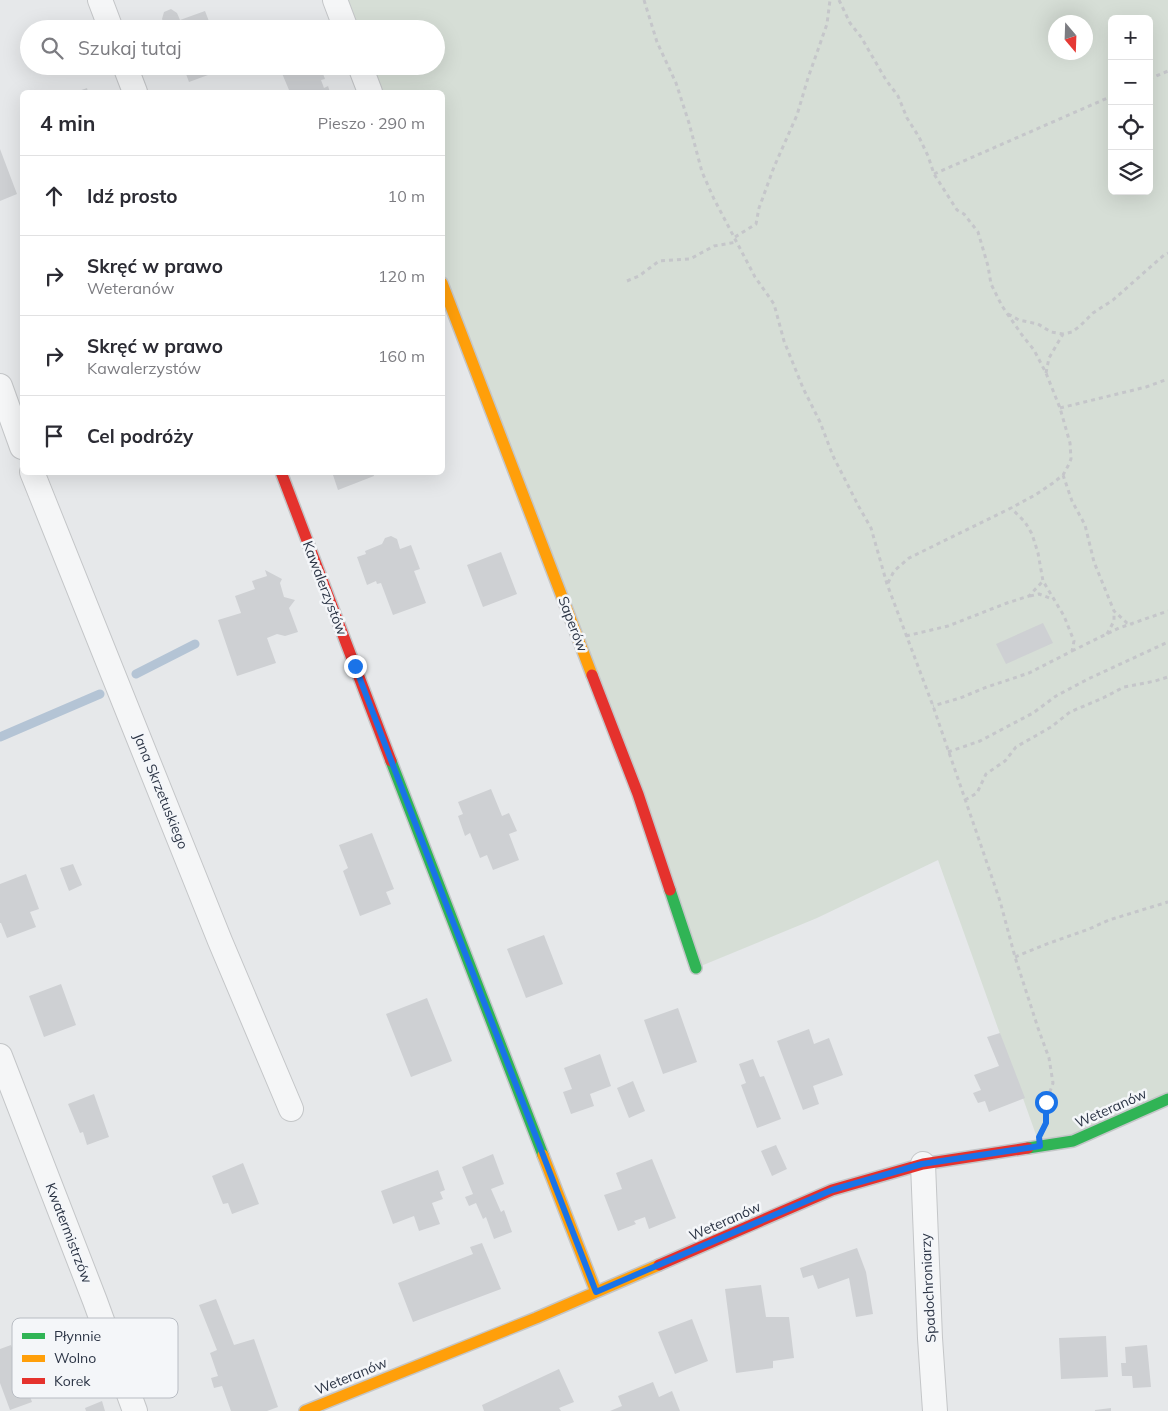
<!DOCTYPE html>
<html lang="pl">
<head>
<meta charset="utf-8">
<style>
  :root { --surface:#fff; --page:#f2f2f3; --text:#2b2b33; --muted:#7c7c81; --line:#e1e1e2 }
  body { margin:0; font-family:Mulish,sans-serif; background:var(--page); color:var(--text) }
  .controls { position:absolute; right:15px; top:15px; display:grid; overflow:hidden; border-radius:8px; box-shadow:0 5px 20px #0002 }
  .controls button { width:45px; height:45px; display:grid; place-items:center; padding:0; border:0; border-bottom:1px solid var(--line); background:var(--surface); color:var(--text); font:25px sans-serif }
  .compass { position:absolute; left:1048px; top:15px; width:45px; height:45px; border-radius:50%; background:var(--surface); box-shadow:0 5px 20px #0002; rotate:161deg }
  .stop { position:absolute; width:15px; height:15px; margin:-11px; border:4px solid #1a73e8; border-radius:50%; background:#fff }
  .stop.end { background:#1a73e8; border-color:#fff; box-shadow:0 1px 5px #0008 }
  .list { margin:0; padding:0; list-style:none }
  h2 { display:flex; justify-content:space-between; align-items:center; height:65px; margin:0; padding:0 20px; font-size:21px }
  h2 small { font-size:16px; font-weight:400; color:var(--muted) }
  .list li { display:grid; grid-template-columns:32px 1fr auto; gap:15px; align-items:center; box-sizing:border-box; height:80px; padding:0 20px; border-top:1px solid var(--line) }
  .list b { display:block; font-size:19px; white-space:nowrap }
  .list p { margin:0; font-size:16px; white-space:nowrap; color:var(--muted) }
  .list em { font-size:16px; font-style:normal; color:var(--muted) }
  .icon { flex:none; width:28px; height:28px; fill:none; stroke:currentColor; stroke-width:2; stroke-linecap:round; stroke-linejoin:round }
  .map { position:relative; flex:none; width:1168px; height:1411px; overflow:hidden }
  .search { position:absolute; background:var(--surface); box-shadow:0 5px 20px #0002; left:20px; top:20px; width:425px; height:55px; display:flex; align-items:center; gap:12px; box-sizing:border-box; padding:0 18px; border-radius:28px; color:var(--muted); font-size:19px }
  .panel { position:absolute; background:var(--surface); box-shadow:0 5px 20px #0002; left:20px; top:90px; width:425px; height:385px; border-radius:8px }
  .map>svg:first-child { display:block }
</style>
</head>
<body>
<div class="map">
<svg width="1168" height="1411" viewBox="0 0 1168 1411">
  <rect width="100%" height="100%" fill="#e6e8ea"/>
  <path fill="#d6ded6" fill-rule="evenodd" d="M335 0H1168V1099L1040 1146 938 860 817 918 696 968 443 281 442 92H370L360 66H436V29H346ZM1112 19H1149V191H1112ZM1056 22H1086V52H1056Z"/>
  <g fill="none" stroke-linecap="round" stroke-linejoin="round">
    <path stroke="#b4c4d5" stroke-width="9" d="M136 674 195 644
      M0 737 100 694"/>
  </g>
  <path fill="#ced0d3" d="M171 9 177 13 180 20 205 11 212 29H164L163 27 165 26 162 19 164 12Z
    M183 66H226L227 68 189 82Z
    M293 66H320L325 79 321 80 324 88 328 86 330 92H284L289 90 281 71Z
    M87 88 88 92H76Z
    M0 149 17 194 0 201Z
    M332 472H373L374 476 338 490Z
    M391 536 397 539 400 549 411 545 420 569 414 571 426 603 393 615 381 583 377 584 376 581 367 585 357 557 366 554 365 551 382 544 385 538Z
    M501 552 517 594 483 607 467 565Z
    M265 570 282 579 280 583 284 597 295 600 289 608 298 632 285 636 277 634 267 638 276 663 237 676 218 620 241 613 235 596 255 589 252 581 267 576Z
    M1043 623 1053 643 1006 664 996 644Z
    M491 789 502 816 509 813 517 831 509 834 519 860 493 870 487 855 480 858 470 833 465 836 458 816 463 814 458 802Z
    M372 833 394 889 386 892 391 904 360 916 343 871 348 868 339 845Z
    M73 864 82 885 69 891 60 868Z
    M26 874 39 909 30 912 36 927 7 938 1 923H0V884Z
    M544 935 563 984 526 998 507 949Z
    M61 984 76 1025 44 1037 29 996Z
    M427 998 452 1061 411 1077 386 1014Z
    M678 1008 697 1062 663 1074 644 1020Z
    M809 1029 814 1044 829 1038 843 1075 813 1086 819 1104 803 1110 777 1041Z
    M1000 1033 1025 1098 989 1112 985 1101 978 1103 973 1093 981 1090 974 1075 999 1066 987 1037Z
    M600 1054 611 1086 590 1094 594 1106 571 1114 563 1092 572 1089 564 1068Z
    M753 1059 760 1077 764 1076 781 1119 757 1128 741 1085 746 1083 739 1064Z
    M633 1081 645 1111 629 1118 617 1088Z
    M94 1094 109 1137 87 1145 83 1132 80 1133 68 1104Z
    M776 1145 787 1169 772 1176 761 1151Z
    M493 1154 504 1184 491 1189 501 1212 504 1210 512 1232 494 1239 486 1217 483 1219 476 1203 469 1206 465 1197 473 1194 462 1167Z
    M652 1159 676 1218 649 1229 645 1217 634 1221 636 1224 618 1231 604 1195 622 1189 616 1173Z
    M243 1163 259 1204 232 1214 228 1203 223 1204 212 1176Z
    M438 1170 445 1190 440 1192 443 1199 432 1203 440 1224 419 1231 414 1216 393 1224 381 1191Z
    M482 1243 501 1289 413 1322 398 1283 473 1254 470 1247Z
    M857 1248 866 1272 873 1314 856 1317 849 1278 818 1289 813 1275 803 1278 800 1268Z
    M761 1285 766 1317H789L794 1358 773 1361V1368L736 1373 725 1289Z
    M216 1299 234 1345 254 1339 278 1407 267 1411H231L222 1386 214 1388 211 1378 218 1376 210 1353 217 1350 199 1305Z
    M692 1319 708 1361 675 1374 658 1332Z
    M1106 1336 1108 1377 1061 1379 1059 1338Z
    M11 1345 32 1402 10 1410 0 1383V1349Z
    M1147 1345 1151 1387 1133 1388 1132 1376H1122L1121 1363H1126L1125 1347Z
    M559 1369 574 1402 559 1408 561 1411H484L482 1405Z
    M653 1382 659 1397 672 1391 680 1411H610L622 1406 618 1396Z
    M102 1401 105 1411H86L85 1408Z
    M1111 1408V1411H1095V1410Z"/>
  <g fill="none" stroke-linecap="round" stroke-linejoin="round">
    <g stroke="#c4c6c8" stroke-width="26">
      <path id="street" d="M100 0 111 29
        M335 0 346 29
        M125 66 135 92
        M360 66 370 92
        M0 386 22 447
        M32 472 220 941 291 1109
        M0 1056 95 1301 135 1411
        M923 1164 930 1338 935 1411"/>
    </g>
    <g stroke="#c4c6c8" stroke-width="14">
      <path id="fast" d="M391 761 543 1155
        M670 890 696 968
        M1028 1148 1073 1141 1168 1099"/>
    </g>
    <g stroke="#c4c6c8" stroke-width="14">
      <path id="slow" d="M442 283 592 675
        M543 1155 596 1292
        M305 1411 536 1318 659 1265"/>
    </g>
    <g stroke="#c4c6c8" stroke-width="14">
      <path id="jam" d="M281 472 391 761
        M592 675 638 794 670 890
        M659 1265 832 1190 923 1164 1028 1148"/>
    </g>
    <path stroke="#c5c6ca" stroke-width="3" stroke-dasharray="4 4" stroke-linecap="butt" d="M644 0 657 42 676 83 689 123 702 172 714 199 755 277 774 304 784 341 803 388 820 422 833 456 859 507 871 528 887 584 933 706 987 863 1000 901 1015 957 1038 1028 1049 1058 1053 1083 1046 1103V1117
      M839 0 850 23 861 37 886 80 898 96 907 118 919 137 928 156 934 174 957 210 964 214 978 232 988 266 991 284 1002 306 1022 335 1034 350 1046 373 1060 408 1070 443 1071 459 1068 466 1063 475 1053 483 1035 495 1011 508
      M1149 79 1168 71
      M934 174 1112 96
      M735 237 756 224 759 208 774 167 797 115 808 78 827 24 830 0
      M627 281 639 276 659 261 690 259 714 246 737 242
      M1008 314 1019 320 1038 324 1051 332 1063 334
      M1046 373 1049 358 1063 334 1072 332 1080 326 1093 313 1113 300 1164 255 1168 253
      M1060 408 1146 387 1168 379
      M1063 475 1072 501 1085 525 1094 562 1114 611 1127 623 1133 624
      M888 583 894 571 909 558 1011 508 1025 522 1032 534 1038 553 1043 581 1064 616 1074 641 1072 651 1029 673 987 687 960 698 933 706
      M1030 596 1039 594 1052 599
      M1107 634 1114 621V612
      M906 636 948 626 1007 603 1029 596 1043 581
      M1072 651 1119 628 1168 611
      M948 752 980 741 1033 713 1056 696 1088 679 1168 642
      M965 800 977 793 986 774 1005 761 1016 747 1051 727 1070 712 1103 698 1124 687 1155 681 1168 677
      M1015 957 1044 945 1089 929 1109 920 1168 902"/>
    <use href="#street" stroke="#f5f6f7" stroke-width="24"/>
    <use href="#fast" stroke="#30b455" stroke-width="11"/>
    <use href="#slow" stroke="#ff9f0a" stroke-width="11"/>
    <use href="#jam" stroke="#e5322d" stroke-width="11"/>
  </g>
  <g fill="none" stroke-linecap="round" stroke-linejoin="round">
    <path stroke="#1a73e8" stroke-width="6" d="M355 666 448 909 596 1292 832 1190 922 1164 1040 1146 1039 1137 1046 1123V1102"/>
  </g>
  <g text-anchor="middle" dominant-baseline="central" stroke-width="5" stroke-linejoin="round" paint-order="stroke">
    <g font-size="14" fill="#2b3445" stroke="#f4f6f9">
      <text transform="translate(325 588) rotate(69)">Kawalerzystów</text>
      <text transform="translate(573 624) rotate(69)">Saperów</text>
      <text transform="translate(161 791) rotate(68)">Jana Skrzetuskiego</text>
      <text transform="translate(1111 1108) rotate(-24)">Weteranów</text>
      <text transform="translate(725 1221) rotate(-24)">Weteranów</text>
      <text transform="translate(69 1233) rotate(69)">Kwatermistrzów</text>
      <text transform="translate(928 1288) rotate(-93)">Spadochroniarzy</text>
      <text transform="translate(351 1376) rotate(-22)">Weteranów</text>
    </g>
  </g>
  <rect x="12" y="1318" width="166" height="80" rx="8" fill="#f4f6f9" stroke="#b8bcc3" stroke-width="1"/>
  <rect x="22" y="1333" width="23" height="6" fill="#30b455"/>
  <rect x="22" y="1355" width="23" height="7" fill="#ff9f0a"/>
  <rect x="22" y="1378" width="23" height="6" fill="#e5322d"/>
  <g font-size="14" fill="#2b3445">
    <text x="54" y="1341">Płynnie</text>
    <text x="54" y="1363">Wolno</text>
    <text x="54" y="1386">Korek</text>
  </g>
</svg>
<div class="controls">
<button>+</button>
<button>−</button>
<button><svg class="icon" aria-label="locate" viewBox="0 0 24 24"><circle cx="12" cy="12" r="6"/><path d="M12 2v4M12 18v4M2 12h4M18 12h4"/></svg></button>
<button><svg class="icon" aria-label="layers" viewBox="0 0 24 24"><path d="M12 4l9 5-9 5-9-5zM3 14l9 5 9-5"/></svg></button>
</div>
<svg class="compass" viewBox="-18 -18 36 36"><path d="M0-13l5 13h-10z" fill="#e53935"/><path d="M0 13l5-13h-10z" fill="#7c7c81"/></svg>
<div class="stop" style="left:1046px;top:1102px"></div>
<div class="stop end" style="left:355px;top:666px"></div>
<div class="search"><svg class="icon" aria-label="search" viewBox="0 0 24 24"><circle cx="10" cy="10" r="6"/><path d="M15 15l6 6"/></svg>Szukaj tutaj</div>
<section class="panel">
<h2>4 min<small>Pieszo · 290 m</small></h2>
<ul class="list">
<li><svg class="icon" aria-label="ahead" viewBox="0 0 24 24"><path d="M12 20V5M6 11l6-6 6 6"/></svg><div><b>Idź prosto</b></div><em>10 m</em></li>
<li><svg class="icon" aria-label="right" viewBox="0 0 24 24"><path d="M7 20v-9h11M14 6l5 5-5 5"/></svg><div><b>Skręć w prawo</b><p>Weteranów</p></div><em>120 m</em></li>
<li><svg class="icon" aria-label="right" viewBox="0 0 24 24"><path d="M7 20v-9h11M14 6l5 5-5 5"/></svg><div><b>Skręć w prawo</b><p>Kawalerzystów</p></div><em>160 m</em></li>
<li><svg class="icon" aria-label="arrive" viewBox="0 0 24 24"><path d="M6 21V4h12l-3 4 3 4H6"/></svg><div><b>Cel podróży</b></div></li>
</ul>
</section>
</div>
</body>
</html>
